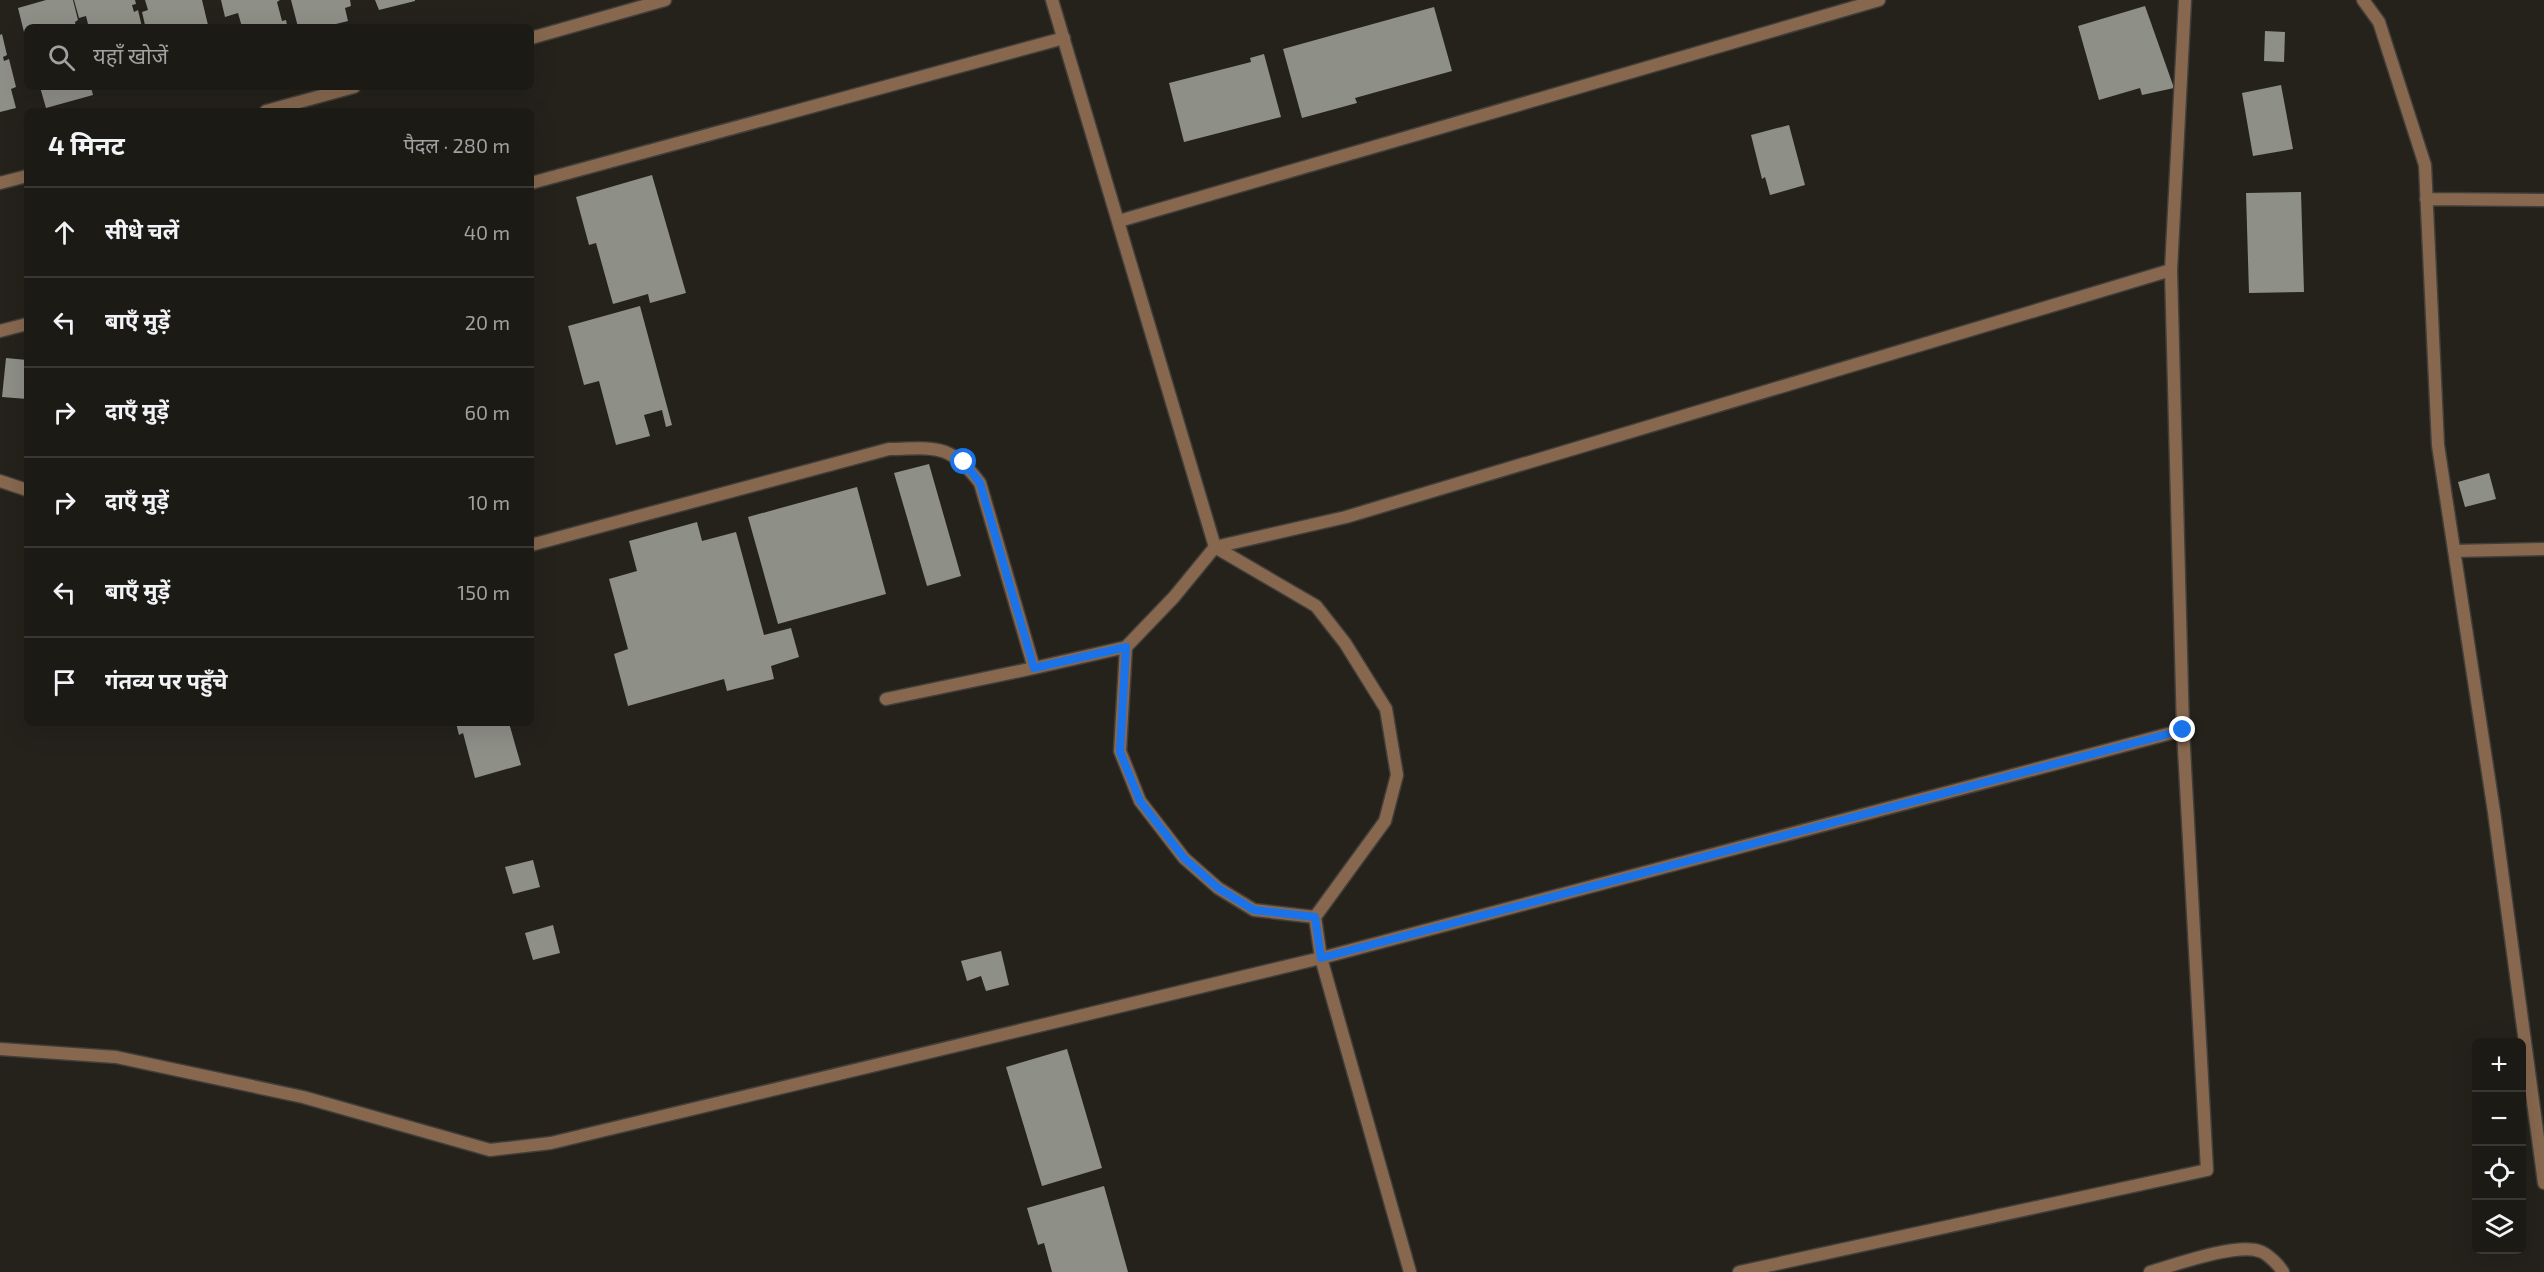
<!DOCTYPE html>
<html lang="hi">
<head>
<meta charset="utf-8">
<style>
  :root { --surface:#1c1a15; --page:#292722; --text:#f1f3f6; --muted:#a0a1a0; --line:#3a3834 }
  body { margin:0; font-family:"Exo 2","Noto Sans Devanagari",sans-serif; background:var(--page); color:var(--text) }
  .controls { position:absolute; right:18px; bottom:18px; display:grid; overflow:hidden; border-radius:9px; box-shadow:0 6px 24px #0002 }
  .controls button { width:54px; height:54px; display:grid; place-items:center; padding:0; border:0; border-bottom:2px solid var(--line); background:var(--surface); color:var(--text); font:30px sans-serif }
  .stop { position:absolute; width:18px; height:18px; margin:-14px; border:4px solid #1a73e8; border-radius:50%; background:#fff }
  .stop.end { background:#1a73e8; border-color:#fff; box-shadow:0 2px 6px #0008 }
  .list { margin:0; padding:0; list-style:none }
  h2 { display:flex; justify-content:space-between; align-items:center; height:78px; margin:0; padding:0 24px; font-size:26px }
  h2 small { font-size:20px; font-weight:400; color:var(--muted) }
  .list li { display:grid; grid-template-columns:39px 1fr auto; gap:18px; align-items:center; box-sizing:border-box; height:90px; padding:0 24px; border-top:2px solid var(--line) }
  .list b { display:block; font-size:22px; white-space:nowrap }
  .list em { font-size:20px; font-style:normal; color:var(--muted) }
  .icon { flex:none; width:33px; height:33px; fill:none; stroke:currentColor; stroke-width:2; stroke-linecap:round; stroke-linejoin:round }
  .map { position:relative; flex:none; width:2544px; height:1272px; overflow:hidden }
  .search { position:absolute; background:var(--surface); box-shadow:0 6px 24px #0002; left:24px; top:24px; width:510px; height:66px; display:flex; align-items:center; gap:15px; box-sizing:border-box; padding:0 21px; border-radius:9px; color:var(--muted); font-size:22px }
  .panel { position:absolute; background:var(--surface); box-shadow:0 6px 24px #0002; left:24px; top:108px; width:510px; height:618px; border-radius:9px }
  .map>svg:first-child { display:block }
</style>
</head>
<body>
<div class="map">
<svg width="2544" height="1272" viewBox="0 0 2544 1272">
  <rect width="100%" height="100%" fill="#25221c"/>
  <path fill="#8e8f87" d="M46 0H73L78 20 75 22 76 27H27L26 40 18 8Z
    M74 0H135L136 4 132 5 134 12 138 10 142 27H83L88 24 86 16 79 18Z
    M145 0H202L208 25 205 27H153L152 24 145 25 142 12 148 10Z
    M221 0H280L277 2 282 21 286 20 287 25 282 27H242L238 13 225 17Z
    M291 0H350L351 6 345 8 348 21 324 27H298Z
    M375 0H415V1L379 10Z
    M2145 6 2174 88 2142 95 2140 88 2099 100 2078 26Z
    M1434 7 1452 71 1355 98 1357 103 1302 118 1283 49Z
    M2265 31 2285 32 2284 62 2264 61Z
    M2 34 7 55 3 57 4 61 9 59 16 87 11 89 16 108 0 112V35Z
    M1264 54 1281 117 1184 142 1169 83 1251 62 1250 58Z
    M2281 85 2293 149 2253 156 2242 93Z
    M40 87H91L93 95 46 108Z
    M1789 125 1805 185 1770 195 1765 177 1762 179 1751 135Z
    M652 175 686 293 650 303 648 294 613 304 596 243 589 245 576 197Z
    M2301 192 2304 292 2249 293 2246 193Z
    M640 306 672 425 666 427 662 410 644 415 650 436 616 445 599 381 584 385 568 326Z
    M6 358 27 360V399L2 397Z
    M929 464 961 576 927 586 894 473Z
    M2489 473 2496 499 2465 507 2458 482Z
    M857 487 886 594 778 624 748 517Z
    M697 522 702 541 736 532 764 635 791 628 799 657 771 666 774 679 727 691 724 679 628 706 614 654 628 649 609 579 637 571 629 541Z
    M456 723H509L521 765 475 778 463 733 459 735Z
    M533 860 540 887 513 894 505 867Z
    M553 925 560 953 533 960 525 933Z
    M1001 951 1009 985 986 991 981 976 967 981 961 961Z
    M1067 1049 1102 1168 1042 1186 1006 1067Z
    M1104 1186 1128 1272H1052L1044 1243 1038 1245 1027 1208Z"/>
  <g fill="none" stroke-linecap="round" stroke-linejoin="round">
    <g stroke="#423f3a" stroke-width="15">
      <path id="service" d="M2150 1272C2175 1265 2235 1243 2259 1251 2267 1253 2279 1265 2283 1272"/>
    </g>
    <g stroke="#423f3a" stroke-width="15">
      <path id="minor" d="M2363 0 2379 22 2425 165 2438 445 2494 812 2544 1183
        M531 38 665 0
        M266 111 354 87
        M0 183 27 176
        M531 183 1064 38
        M2426 199 2544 200
        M1119 221 1879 0
        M2171 270 2185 0
        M0 331 27 324
        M0 481 27 490
        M531 545 889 449C936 448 950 443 980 483L1034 668 1126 647
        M1215 547 1346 517 2171 270 2183 730 2207 1170 1739 1272
        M2454 551 2544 549
        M886 699 1034 668
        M0 1049 116 1057 303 1097 490 1150 551 1143 1321 958 2183 730"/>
    </g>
    <g stroke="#423f3a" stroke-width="15">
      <path id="tertiary" d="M1052 0 1215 547 1316 606 1345 643 1386 709 1397 775 1385 821 1315 917 1321 958 1410 1272
        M1215 547 1174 597 1126 647 1120 751 1140 801 1184 858 1218 888 1254 910 1315 917"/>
    </g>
    <use href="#service" stroke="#87684f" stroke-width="12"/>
    <use href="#minor" stroke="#87684f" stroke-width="12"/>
    <use href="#tertiary" stroke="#87684f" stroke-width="12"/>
  </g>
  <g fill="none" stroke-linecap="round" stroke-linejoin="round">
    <path stroke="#1a73e8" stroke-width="8" d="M964 462 980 483 1034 668 1126 647 1120 752 1140 801 1184 858 1218 888 1254 910 1315 917 1321 958 2183 730"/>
  </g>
</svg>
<div class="controls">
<button>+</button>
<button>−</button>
<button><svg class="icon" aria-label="locate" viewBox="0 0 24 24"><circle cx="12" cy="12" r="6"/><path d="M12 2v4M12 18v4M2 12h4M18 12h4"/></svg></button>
<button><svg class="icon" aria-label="layers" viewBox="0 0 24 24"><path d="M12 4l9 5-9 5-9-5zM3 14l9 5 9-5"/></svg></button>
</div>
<div class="stop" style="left:964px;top:462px"></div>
<div class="stop end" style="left:2183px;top:730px"></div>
<div class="search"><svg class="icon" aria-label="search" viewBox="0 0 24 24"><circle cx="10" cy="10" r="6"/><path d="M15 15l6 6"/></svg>यहाँ खोजें</div>
<section class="panel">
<h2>4 मिनट<small>पैदल · 280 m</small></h2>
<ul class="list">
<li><svg class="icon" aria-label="ahead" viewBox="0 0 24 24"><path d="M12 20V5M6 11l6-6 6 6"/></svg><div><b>सीधे चलें</b></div><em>40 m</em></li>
<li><svg class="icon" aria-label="left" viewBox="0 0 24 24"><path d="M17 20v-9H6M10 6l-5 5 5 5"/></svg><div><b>बाएँ मुड़ें</b></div><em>20 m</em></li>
<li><svg class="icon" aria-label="right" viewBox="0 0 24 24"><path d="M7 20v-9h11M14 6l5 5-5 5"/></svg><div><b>दाएँ मुड़ें</b></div><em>60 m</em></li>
<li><svg class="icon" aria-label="right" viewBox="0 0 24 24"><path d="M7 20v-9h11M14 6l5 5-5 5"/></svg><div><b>दाएँ मुड़ें</b></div><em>10 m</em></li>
<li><svg class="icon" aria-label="left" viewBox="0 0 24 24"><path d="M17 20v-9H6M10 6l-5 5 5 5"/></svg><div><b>बाएँ मुड़ें</b></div><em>150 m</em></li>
<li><svg class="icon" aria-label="arrive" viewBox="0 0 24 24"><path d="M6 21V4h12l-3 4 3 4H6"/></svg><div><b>गंतव्य पर पहुँचे</b></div></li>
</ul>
</section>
</div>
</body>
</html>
